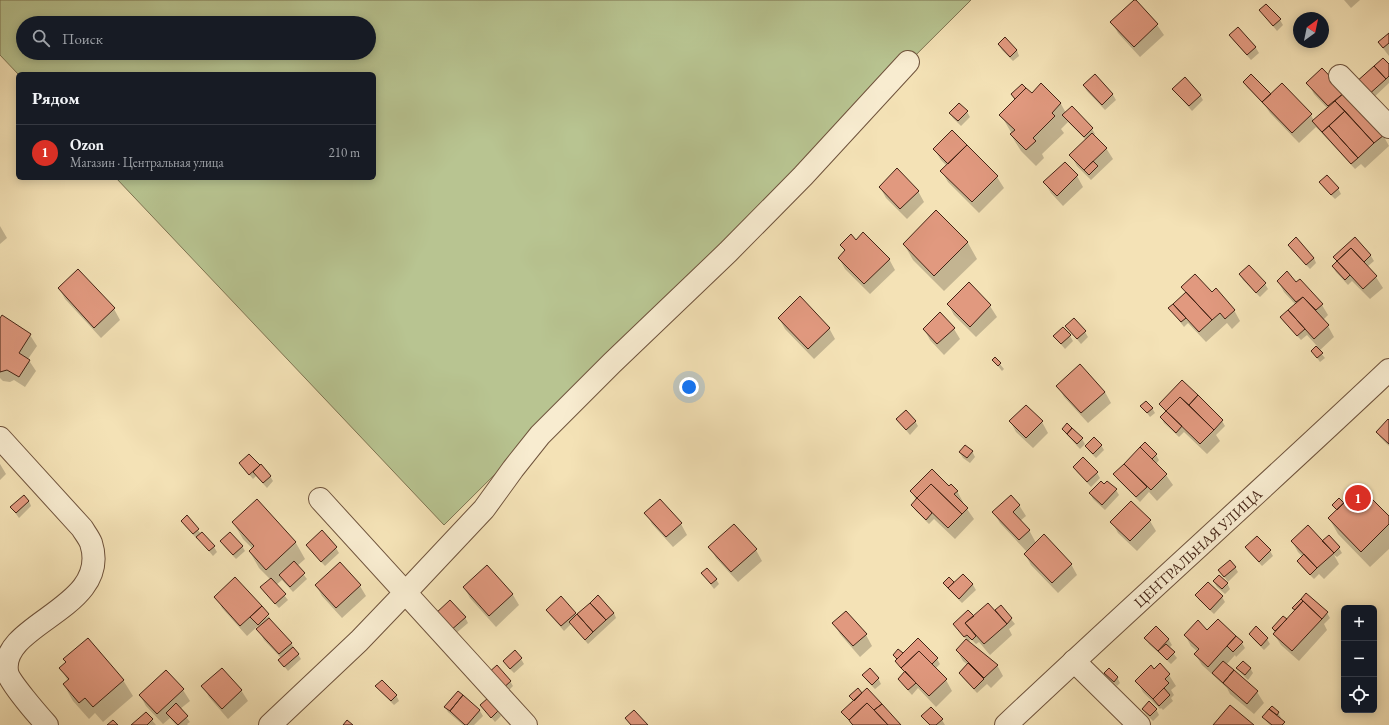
<!DOCTYPE html>
<html lang="ru">
<head>
<meta charset="utf-8">
<style>
  :root { --surface:#171b24; --page:#20242c; --text:#f1f3f6; --muted:#9ea1a6; --line:#363941; --accent:#d93025 }
  body { margin:0; font-family:"EB Garamond",serif; background:var(--page); color:var(--text) }
  .controls { position:absolute; right:12px; bottom:12px; display:grid; overflow:hidden; border-radius:6px; box-shadow:0 2px 10px #0003 }
  .controls button { width:36px; height:36px; display:grid; place-items:center; padding:0; border:0; border-bottom:1px solid var(--line); background:var(--surface); color:var(--text); font:20px sans-serif }
  .compass { position:absolute; left:1293px; top:12px; width:36px; height:36px; border-radius:50%; background:var(--surface); box-shadow:0 2px 10px #0003; rotate:33deg }
  .you { position:absolute; left:689px; top:387px; width:14px; height:14px; margin:-10px; border:3px solid #fff; border-radius:50%; background:#1a73e8; box-shadow:0 0 0 6px #1a73e833 }
  .badge { display:grid; place-items:center; width:26px; height:26px; border-radius:50%; background:var(--accent); color:#fff; font-size:13px; font-weight:700 }
  .pin { position:absolute; translate:-50% -50%; border:2px solid #fff; box-shadow:0 1px 4px #0006 }
  .list { margin:0; padding:0; list-style:none }
  h2 { display:flex; justify-content:space-between; align-items:center; height:52px; margin:0; padding:0 16px; font-size:17px }
  h2 small { font-size:13px; font-weight:400; color:var(--muted) }
  .list li { display:grid; grid-template-columns:26px 1fr auto; gap:12px; align-items:center; box-sizing:border-box; height:56px; padding:0 16px; border-top:1px solid var(--line) }
  .list b { display:block; font-size:15px; white-space:nowrap }
  .list p { margin:0; font-size:13px; white-space:nowrap; color:var(--muted) }
  .list em { font-size:13px; font-style:normal; color:var(--muted) }
  .icon { flex:none; width:22px; height:22px; fill:none; stroke:currentColor; stroke-width:2; stroke-linecap:round; stroke-linejoin:round }
  .map { position:relative; flex:none; width:1389px; height:725px; overflow:hidden }
  .search { position:absolute; background:var(--surface); box-shadow:0 2px 10px #0003; left:16px; top:16px; width:360px; height:44px; display:flex; align-items:center; gap:10px; box-sizing:border-box; padding:0 14px; border-radius:22px; color:var(--muted); font-size:15px }
  .panel { position:absolute; background:var(--surface); box-shadow:0 2px 10px #0003; left:16px; top:72px; width:360px; height:108px; border-radius:6px }
  .map>svg:first-child { display:block }
</style>
</head>
<body>
<div class="map">
<svg width="1389" height="725" viewBox="0 0 1389 725">
  <rect width="100%" height="100%" fill="#f4e2b6"/>
  <filter id="stains"><feTurbulence type="fractalNoise" baseFrequency=".005" numOctaves="4"/><feColorMatrix values="0 0 0 0 .2 0 0 0 0 .09 0 0 0 0 .02 0 0 0 .5 -.17"/></filter>
  <radialGradient id="worn" r=".72"><stop offset=".6" stop-color="#630" stop-opacity="0"/><stop offset="1" stop-color="#630" stop-opacity=".3"/></radialGradient>
  <path fill="#b8c491" stroke="#7e7452" fill-rule="evenodd" d="M0 0H971L444 525 116 178H374V74H18L0 55ZM23 23H369V53H23Z"/>
  <path fill="#0003" d="M1344 0H1360L1351 8Z
    M1266 5 1280 20 1283 25 1277 31 1260 10Z
    M1112 22 1157 25 1164 35 1140 57 1118 33Z
    M1238 28 1256 48 1259 53 1251 60 1233 40 1230 35Z
    M1389 34V56L1379 43Z
    M999 45 1017 50 1019 56 1013 61 1002 50Z
    M1389 66V83L1370 101 1359 89Z
    M1322 69 1383 135 1389 146 1365 168 1361 164 1355 169 1316 127 1299 143 1270 113 1266 107 1247 87 1244 82 1311 115 1314 121 1327 108 1314 94 1308 83Z
    M1095 76 1113 95 1116 100 1105 110 1087 91 1084 86Z
    M1041 85 1061 104 1066 113 1072 107 1092 129 1095 134 1094 135 1106 148 1113 159 1091 180 1077 166 1071 155 1086 140 1068 122 1061 129 1064 133 1042 154 1044 158 1036 166 1021 151 1011 135 1012 134 1001 115 1032 94Z
    M1174 89 1200 95 1203 100 1192 111 1177 94Z
    M967 112 970 117 961 126 953 118 950 113Z
    M952 132 997 177 1004 188 979 213 948 182 942 172 947 166 941 160 934 149Z
    M1077 176 1083 187 1063 206 1051 193 1045 183Z
    M1321 183 1338 188 1341 194 1335 199 1324 188Z
    M880 187 918 191 924 202 907 219 886 198Z
    M936 212 968 243 977 259 944 291 913 260 904 244Z
    M0 226 7 238 0 244Z
    M1355 238 1371 256 1374 261 1367 267 1376 277 1383 288 1370 299 1352 281 1348 285 1336 272 1333 267 1338 262 1335 257Z
    M856 241 889 259 895 270 870 294 845 269 839 258 845 252 841 245Z
    M1289 245 1314 258 1316 263 1310 269 1292 250Z
    M1249 267 1265 284 1268 289 1260 297 1243 280 1240 275Z
    M1278 281 1296 283 1322 305 1328 315 1323 320 1328 326 1334 337 1319 351 1325 358 1320 362 1312 351 1317 346 1307 335 1301 340 1284 322 1281 317 1295 304 1284 292Z
    M969 284 990 306 997 317 976 337 954 315 948 304Z
    M1183 287 1211 293 1234 310 1240 321 1232 329 1227 323 1206 342 1188 323 1184 327 1170 309 1186 293Z
    M59 288 114 309 120 320 101 338 65 299Z
    M779 318 829 328 835 339 814 359 785 329Z
    M0 320 30 335 37 346 28 359 36 371 25 387 14 380 10 382 3 381 0 378Z
    M1067 326 1085 332 1088 337 1081 344 1070 331Z
    M924 329H954L960 339 944 355 930 340Z
    M1054 336H1070L1073 341 1065 349Z
    M995 358 1004 369 1002 371 993 360Z
    M1182 381 1222 421 1225 426 1216 435 1220 441 1207 454 1184 432 1179 437 1164 423 1161 417 1166 412 1160 404Z
    M1058 386 1105 392 1111 403 1088 423 1064 397Z
    M1142 406 1152 408 1155 413 1150 417Z
    M897 419 915 421 918 426 910 435Z
    M1010 421 1042 422 1048 433 1033 448 1016 432Z
    M1389 422V446L1380 437 1377 432Z
    M1063 429 1082 439 1085 444 1080 449 1066 434Z
    M1145 444 1156 455 1159 460 1156 464 1166 475 1173 485 1157 501 1149 492 1140 502 1117 479 1115 474Z
    M1101 445 1104 450 1096 458 1089 451 1086 446Z
    M972 451 975 457 970 463 963 458 960 453Z
    M249 455 270 476 273 481 267 488 256 476 253 479 240 464Z
    M0 464 6 474 0 480Z
    M1074 467 1097 473 1100 478 1091 487 1077 472Z
    M1104 485 1116 490 1119 495 1105 510 1093 499 1090 493Z
    M949 488 957 491 963 502 962 503 967 509 974 519 955 539 934 519 929 524 915 510 912 505 916 500 911 491Z
    M660 500 681 524 687 535 673 547 652 524 646 513Z
    M29 501 31 506 19 518 11 507Z
    M257 501 296 543 305 559 297 566 307 579 293 592 282 580 276 585 288 600 279 608 264 592 262 587 270 579 259 568 250 552 253 549 243 539 233 522Z
    M1344 504 1389 518V549L1370 567 1338 534 1329 518 1337 511 1334 505Z
    M1019 505 1026 516 1020 521 1029 530 1036 543 1071 564 1077 575 1058 593 1031 565 1025 554 1027 552 1000 523 994 513Z
    M187 516 201 534 202 533 214 547 217 552 213 556 198 538 197 539 185 526 182 521Z
    M1150 521 1156 531 1137 551 1118 533 1112 522Z
    M322 532 336 548 339 553 325 566 310 550 307 545Z
    M221 541 242 546 245 551 236 559 224 546Z
    M1292 541 1323 542 1339 548 1342 553 1337 557 1334 555 1339 564 1324 579 1319 574 1314 579 1301 566 1298 561 1303 557 1298 552Z
    M710 547 756 550 762 561 738 582 716 558Z
    M1247 547 1270 551 1273 556 1262 566 1250 553Z
    M487 566 513 595 519 605 496 627 470 598 464 587Z
    M1235 567 1238 572 1228 582 1220 571Z
    M702 573 716 579 719 584 714 589Z
    M963 575 973 585 976 590 962 603 947 588 945 583 949 578 954 584Z
    M235 579 268 614 266 618 269 616 271 620 270 621 291 643 301 659 288 671 279 660 281 658 264 640 258 629 260 627 258 626 247 636 222 608 216 597Z
    M1214 582 1227 583 1230 589 1225 594 1217 587Z
    M1208 583 1222 597 1225 602 1214 614 1199 600 1196 595Z
    M316 585 360 586 366 596 342 618 322 596Z
    M1306 594 1327 613 1330 618 1324 624 1327 630 1299 661 1281 645 1274 634 1275 633 1273 629 1287 620 1295 611 1293 608Z
    M1001 607 1015 624 1009 629 1012 635 990 655 979 642 976 644 971 639 968 642 997 665 1003 676 991 688 987 684 977 693 963 678 960 673 968 665 963 661 957 650 967 640 954 624 974 617 999 615 996 611Z
    M547 610 575 613 576 616 614 613 616 618 588 644 571 624 564 631 550 615Z
    M465 617 468 623 454 635 439 619Z
    M1218 620 1242 643 1245 648 1236 657 1235 655 1226 665 1257 692 1264 703 1254 714 1230 694 1227 688 1202 665 1195 654 1198 652 1191 646 1185 635 1207 631Z
    M834 624 866 635 872 646 860 657 840 634Z
    M1156 628 1169 640 1172 645 1169 648 1177 658 1171 664 1149 644 1146 638Z
    M1256 628 1267 639 1270 644 1264 650 1253 639 1250 634Z
    M894 655 937 659 940 664 935 669 946 680 952 691 936 707 918 688 912 695 902 684 899 679 905 673 899 666Z
    M521 659 524 664 514 673 507 666Z
    M1160 665 1169 675 1176 686 1171 690 1174 695 1171 698 1173 701 1163 710 1161 708 1160 709 1143 692 1137 681 1154 670Z
    M1238 668H1250L1253 673 1248 680 1241 673Z
    M61 669 123 680 133 696 103 722 95 713 89 719 73 701 64 685 68 681Z
    M166 671 183 690 190 701 180 709 190 722 187 724 188 725H176L170 718 163 724 146 706 140 695Z
    M1105 673 1117 677 1120 683 1117 686 1108 678Z
    M864 676 878 678 881 684 875 689 867 681Z
    M491 680 510 681 513 686 505 694Z
    M203 686 241 690 248 701 228 719 209 697Z
    M377 686 396 695 399 701 394 705 380 691Z
    M458 692 480 711 483 716 474 725H463L448 712 445 707Z
    M850 696 899 725H851L852 724 843 712 853 701Z
    M488 699 501 716 495 722 481 705Z
    M1272 707 1278 712 1281 718 1280 719 1285 725H1270L1267 722 1264 717Z
    M1143 709H1156L1159 715 1153 721 1146 714Z
    M146 713 156 725H133Z
    M923 716 942 720 945 725H930Z"/>
  <path fill="#e1997f" stroke="#432314" d="M1134 0H1136L1158 24 1134 47 1110 22Z
    M1266 4 1281 19 1273 26 1259 10Z
    M1238 27 1256 47 1247 55 1229 35Z
    M1389 33V43L1383 48 1378 42Z
    M1005 37 1017 50 1010 57 998 44Z
    M1383 58 1389 64V76L1386 79 1374 66Z
    M1374 66 1386 79 1367 96 1355 83Z
    M1322 68 1345 92 1328 106 1306 83Z
    M1095 74 1113 94 1102 105 1083 85Z
    M1251 74 1271 94 1262 102 1243 82Z
    M1185 77 1201 95 1189 106 1172 89Z
    M1041 83 1061 103 1052 113 1055 116 1033 138 1036 141 1026 150 1010 134 1015 130 999 115 1026 88 1032 93Z
    M1282 83 1312 114 1292 133 1262 102Z
    M1022 84 1026 88 1015 99 1011 94Z
    M1345 92 1384 135 1374 143 1335 101Z
    M1335 101 1345 111 1322 132 1312 121Z
    M959 103 968 111 958 121 949 113Z
    M1072 106 1093 128 1084 137 1062 115Z
    M1345 111 1374 143 1358 158 1329 126Z
    M1329 126 1358 158 1351 164 1322 132Z
    M952 130 967 145 948 164 933 149Z
    M1092 133 1107 148 1084 170 1069 155Z
    M967 145 998 176 972 202 940 171Z
    M1093 161 1098 166 1089 175 1084 170Z
    M1065 162 1078 175 1057 196 1043 182Z
    M897 168 919 191 900 209 879 187Z
    M1327 175 1339 188 1331 195 1319 182Z
    M936 210 968 242 934 276 903 244Z
    M863 232 890 259 864 284 838 258 845 250 840 245 851 234 856 240Z
    M1296 237 1314 258 1306 265 1288 245Z
    M1355 237 1371 255 1364 262 1351 248 1337 261 1333 257Z
    M1351 248 1377 276 1363 289 1337 261Z
    M1337 261 1350 275 1345 280 1332 266Z
    M1249 265 1266 283 1256 293 1239 274Z
    M78 269 115 308 94 328 58 288Z
    M1287 271 1296 282 1300 279 1323 304 1316 310 1303 297 1296 302 1277 281Z
    M1195 274 1212 292 1216 288 1235 310 1225 319 1220 313 1212 320 1181 287Z
    M969 282 991 305 970 327 947 304Z
    M1186 292 1212 320 1199 332 1173 304Z
    M800 296 830 328 808 349 778 318Z
    M1303 297 1329 325 1314 339 1288 310Z
    M1173 304 1186 318 1181 322 1168 308Z
    M1288 310 1305 329 1297 336 1280 317Z
    M940 312 955 328 937 344 923 329Z
    M2 315 31 334 19 353 30 360 19 377 7 370 0 372V318Z
    M1074 318 1086 331 1077 339 1065 326Z
    M1063 327 1071 335 1061 344 1053 336Z
    M1316 346 1323 353 1317 358 1311 351Z
    M995 357 1001 363 998 366 992 360Z
    M1080 364 1105 392 1081 413 1056 386Z
    M1182 380 1198 395 1189 405 1180 397 1166 411 1159 404Z
    M1198 395 1223 420 1214 430 1189 405Z
    M1180 397 1214 430 1200 444 1166 411Z
    M1146 401 1153 408 1147 413 1140 406Z
    M1026 405 1043 421 1026 438 1009 421Z
    M906 410 916 421 906 430 896 419Z
    M1166 411 1182 426 1176 433 1160 417Z
    M1388 419 1389 420V444L1376 432Z
    M1067 423 1072 428 1067 434 1062 429Z
    M1072 428 1083 438 1077 444 1067 434Z
    M1094 437 1102 445 1093 454 1085 446Z
    M1145 442 1157 454 1152 459 1140 447Z
    M965 445 973 451 967 458 959 452Z
    M1140 447 1167 474 1151 490 1124 464Z
    M249 454 260 465 249 475 239 463Z
    M1083 457 1098 472 1087 482 1073 467Z
    M261 464 271 476 263 483 253 472Z
    M1124 464 1147 487 1136 497 1113 474Z
    M932 469 949 486 951 484 958 491 954 494 968 508 962 514 931 484 917 498 910 491Z
    M1101 481 1104 484 1107 481 1117 489 1102 505 1089 493Z
    M931 484 962 514 948 528 917 498Z
    M1360 487 1389 516V524L1361 552 1328 518Z
    M24 495 29 501 16 513 10 507Z
    M1011 495 1020 505 1013 512 1030 530 1019 540 992 512Z
    M917 498 932 513 926 520 911 505Z
    M1339 498 1344 503 1337 510 1332 505Z
    M257 499 296 542 266 570 249 551 254 546 232 522Z
    M660 499 682 523 666 537 644 513Z
    M1131 501 1151 520 1130 541 1110 522Z
    M187 515 199 529 193 534 181 521Z
    M734 524 757 549 731 572 708 547Z
    M1308 525 1334 553 1317 568 1291 541Z
    M322 530 337 547 321 562 306 545Z
    M202 532 215 546 209 551 196 537Z
    M230 532 243 546 233 555 220 541Z
    M1044 534 1072 564 1052 583 1024 554Z
    M1329 535 1340 547 1334 553 1322 541Z
    M1257 536 1271 550 1259 562 1245 547Z
    M1304 554 1317 568 1310 575 1297 561Z
    M1230 560 1236 567 1224 577 1218 570Z
    M294 561 305 573 290 587 279 575Z
    M340 562 361 585 336 608 315 585Z
    M487 565 513 594 489 616 463 587Z
    M707 568 717 579 711 584 701 573Z
    M963 574 973 584 959 599 948 588Z
    M1219 575 1228 583 1222 589 1213 581Z
    M235 577 262 606 240 626 214 597Z
    M949 577 954 582 948 588 943 583Z
    M271 578 286 594 275 604 260 587Z
    M1208 582 1223 596 1210 610 1195 595Z
    M1306 593 1328 612 1322 619 1301 599Z
    M598 595 614 613 606 620 590 603Z
    M561 596 576 613 561 626 546 610Z
    M1301 599 1303 601 1295 610 1292 608Z
    M450 600 466 617 450 631 435 614Z
    M1303 601 1322 619 1292 651 1273 634Z
    M590 603 606 620 593 632 577 614Z
    M988 603 1007 624 984 644 965 623Z
    M1001 605 1012 618 1007 624 995 610Z
    M262 606 269 614 258 625 250 617Z
    M968 610 974 616 965 623 976 636 972 640 967 635 964 637 953 624Z
    M846 611 867 634 853 646 832 623Z
    M577 614 593 632 585 640 569 622Z
    M1283 616 1287 619 1275 631 1272 628Z
    M269 618 292 643 279 654 256 629Z
    M1218 619 1236 636 1208 667 1194 654 1199 649 1184 635 1198 620 1207 630Z
    M1156 626 1169 639 1158 651 1144 638Z
    M1256 626 1268 638 1261 646 1249 634Z
    M1236 636 1243 642 1233 652 1227 646Z
    M88 638 124 680 93 707 85 698 79 703 63 684 69 679 59 668 66 662 63 659Z
    M918 638 938 658 932 664 919 651 901 668 895 661Z
    M966 639 998 665 984 678 956 650Z
    M1166 644 1175 652 1167 660 1158 651Z
    M293 647 299 654 284 667 278 660Z
    M898 649 903 653 897 659 893 655Z
    M515 650 522 658 510 669 503 661Z
    M919 651 947 679 929 696 901 668Z
    M1223 661 1234 670 1223 683 1212 673Z
    M1243 661 1251 668 1245 675 1236 668Z
    M968 663 984 679 974 689 959 673Z
    M1160 663 1170 674 1165 679 1169 683 1153 699 1135 681 1151 665 1154 669Z
    M497 665 511 681 501 690 487 674Z
    M222 668 242 690 222 709 201 686Z
    M870 668 879 678 872 685 862 675Z
    M1109 668 1118 677 1114 682 1104 673Z
    M166 670 184 689 157 714 139 695Z
    M1234 670 1258 691 1247 704 1223 683Z
    M905 671 916 683 908 690 898 679Z
    M382 680 397 695 391 701 375 686Z
    M858 688 862 693 854 701 849 696Z
    M867 688 882 704 874 710 867 703 849 720 841 712Z
    M1164 688 1170 695 1159 706 1153 699Z
    M458 691 463 695 450 711 444 707Z
    M463 695 480 710 467 725H465L450 711Z
    M488 698 499 710 491 718 480 705Z
    M1149 701 1157 709 1150 716 1142 709Z
    M176 703 188 716 178 725 166 713Z
    M867 703 874 710 888 725H853L851 723 849 720Z
    M882 704 901 725H888L874 710Z
    M1230 705 1254 725H1213Z
    M1272 706 1279 712 1277 715 1269 709Z
    M931 707 943 719 936 725H930L921 716Z
    M1269 709 1285 722 1282 725H1272L1262 717Z
    M634 710 648 725H631L625 718Z
    M146 712 153 719 147 725H131Z
    M113 720 118 725H107Z
    M347 720 353 725H343Z"/>
  <g fill="none" stroke-linecap="round" stroke-linejoin="round">
    <g stroke="#6f533c" stroke-width="24">
      <g id="minor">
        <path d="M1340 76 1389 127"/>
        <path d="M0 438 82 528C85 533 89 538 91 543 112 608 0 623 7 671 8 681 39 716 47 725"/>
        <path d="M320 499 526 725"/>
        <path d="M1074 661 1139 725"/>
        <path d="M270 725 359 641 405 593 484 509 513 469 540 435 612 363 728 252 803 176 908 62"/>
        <path id="s1" d="M1006 725C1133 605 1263 489 1389 370"/>
      </g>
    </g>
    <use href="#minor" stroke="#f8ecd0" stroke-width="22"/>
  </g>
  <g text-anchor="middle" dominant-baseline="central" stroke-width="3" stroke-linejoin="round" paint-order="stroke">
    <g font-size="15" fill="#432314" stroke="#f8ecd0">
      <text stroke="none"><textPath href="#s1" startOffset="261">ЦЕНТРАЛЬНАЯ УЛИЦА</textPath></text>
    </g>
  </g>
  <rect width="100%" height="100%" filter="url(#stains)"/>
  <rect width="100%" height="100%" fill="url(#worn)"/>
</svg>
<div class="controls">
<button>+</button>
<button>−</button>
<button><svg class="icon" aria-label="locate" viewBox="0 0 24 24"><circle cx="12" cy="12" r="6"/><path d="M12 2v4M12 18v4M2 12h4M18 12h4"/></svg></button>
</div>
<svg class="compass" viewBox="-18 -18 36 36"><path d="M0-13l5 13h-10z" fill="#e53935"/><path d="M0 13l5-13h-10z" fill="#9ea1a6"/></svg>
<div class="you"></div>
<div class="pin badge" style="left:1358px;top:498px">1</div>
<div class="search"><svg class="icon" aria-label="search" viewBox="0 0 24 24"><circle cx="10" cy="10" r="6"/><path d="M15 15l6 6"/></svg>Поиск</div>
<section class="panel">
<h2>Рядом<small></small></h2>
<ul class="list">
<li><span class="badge">1</span><div><b>Ozon</b><p>Магазин · Центральная улица</p></div><em>210 m</em></li>
</ul>
</section>
</div>
</body>
</html>
